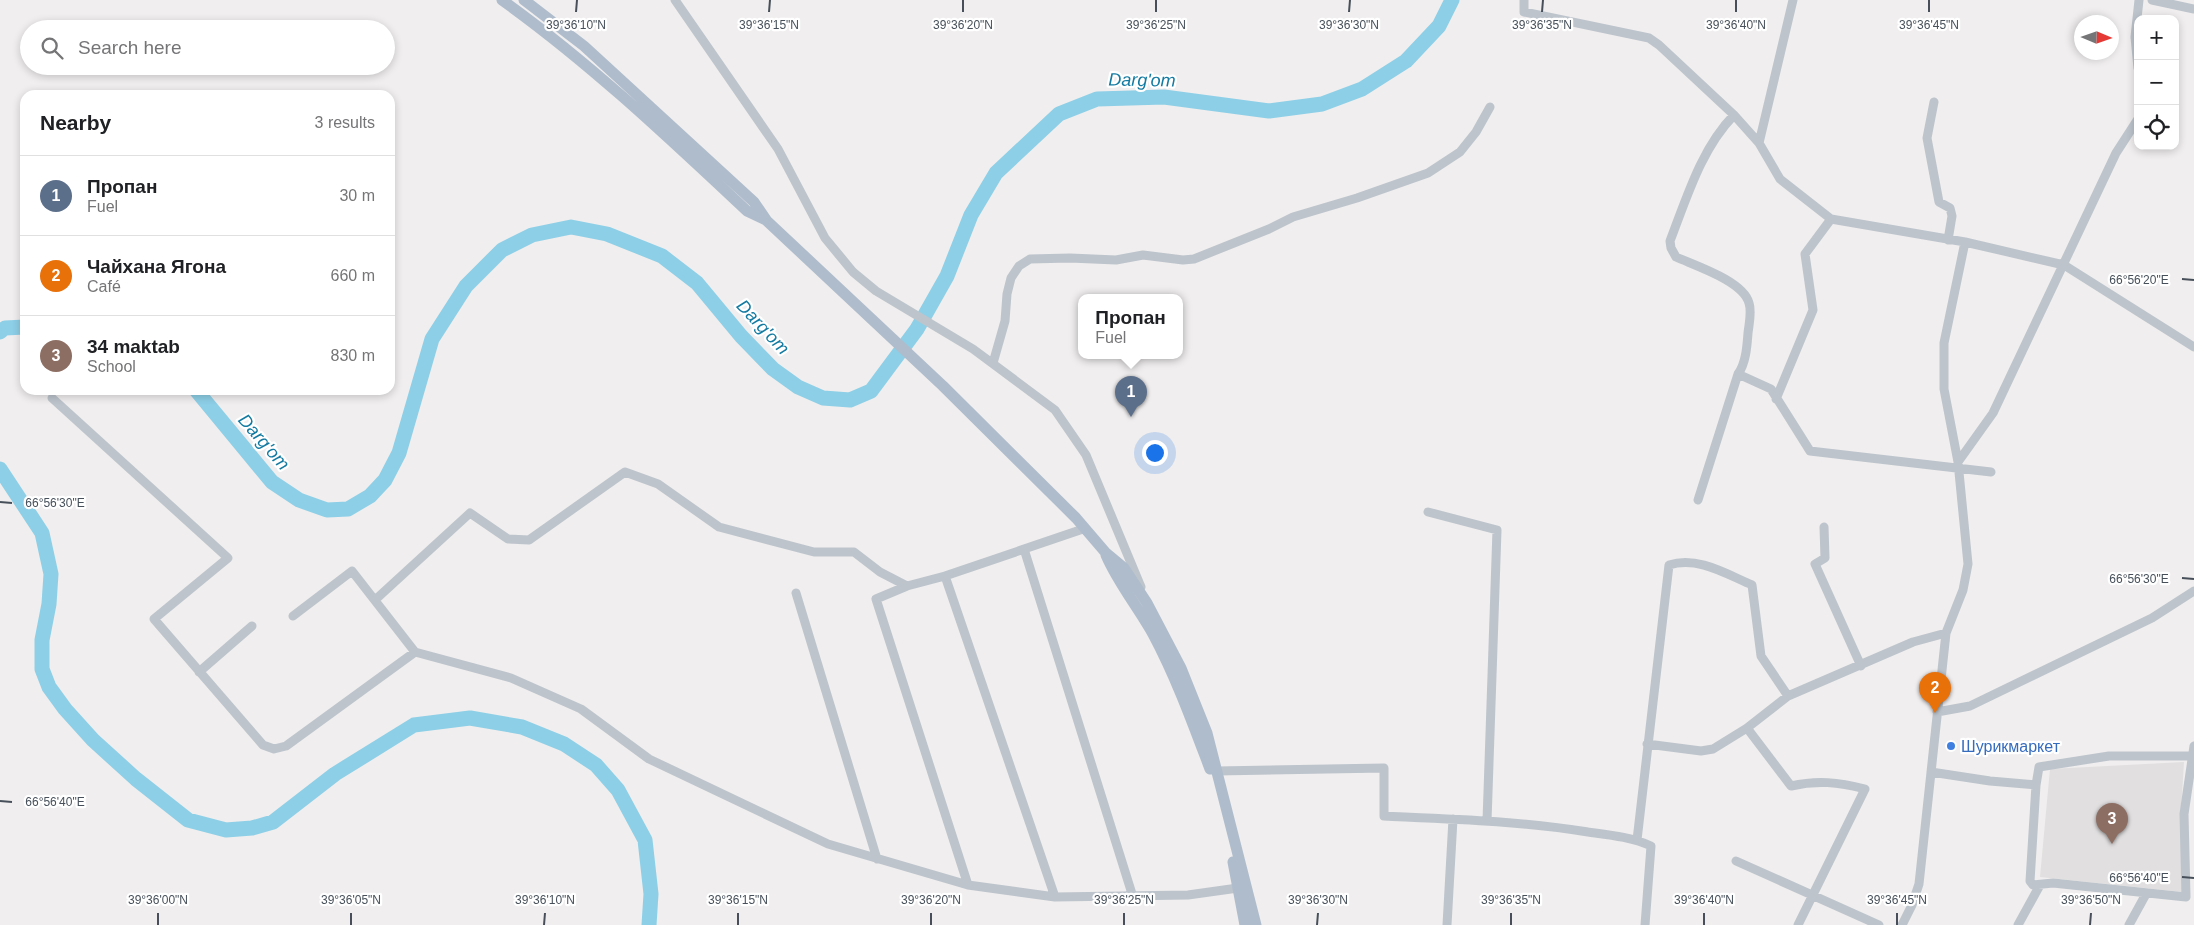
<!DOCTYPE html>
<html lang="en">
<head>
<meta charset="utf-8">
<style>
  :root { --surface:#fff; --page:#f2f2f2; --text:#202124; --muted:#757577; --line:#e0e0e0; --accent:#b45309 }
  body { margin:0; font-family:Arial,sans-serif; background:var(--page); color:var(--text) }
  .controls { position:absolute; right:15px; top:15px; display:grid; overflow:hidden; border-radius:10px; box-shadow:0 2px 8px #0003 }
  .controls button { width:45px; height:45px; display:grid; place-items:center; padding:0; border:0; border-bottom:1px solid var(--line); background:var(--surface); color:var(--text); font:25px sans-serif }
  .compass { position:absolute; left:2074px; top:15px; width:45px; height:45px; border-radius:50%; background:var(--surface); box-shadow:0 2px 8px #0003; rotate:92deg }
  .you { position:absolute; left:1154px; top:452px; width:18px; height:18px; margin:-12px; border:4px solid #fff; border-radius:50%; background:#1a73e8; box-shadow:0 0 0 8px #1a73e833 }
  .badge { display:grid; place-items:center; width:32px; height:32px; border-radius:50%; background:var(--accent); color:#fff; font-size:16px; font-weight:700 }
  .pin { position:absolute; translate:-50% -41px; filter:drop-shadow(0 1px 2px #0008) }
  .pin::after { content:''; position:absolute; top:26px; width:18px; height:15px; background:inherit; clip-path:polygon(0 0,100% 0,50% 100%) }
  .popup { position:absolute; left:1078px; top:294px; width:105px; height:65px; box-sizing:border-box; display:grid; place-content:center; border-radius:10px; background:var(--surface); filter:drop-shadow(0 1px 4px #0005); font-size:16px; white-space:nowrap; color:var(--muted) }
  .popup b { font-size:19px; color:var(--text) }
  .popup::after { content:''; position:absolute; left:50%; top:100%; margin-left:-10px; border:10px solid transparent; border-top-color:var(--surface) }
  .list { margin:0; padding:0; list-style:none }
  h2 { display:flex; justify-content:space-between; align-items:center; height:65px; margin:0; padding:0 20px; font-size:21px }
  h2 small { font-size:16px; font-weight:400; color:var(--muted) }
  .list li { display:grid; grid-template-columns:32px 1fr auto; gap:15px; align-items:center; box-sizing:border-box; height:80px; padding:0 20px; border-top:1px solid var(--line) }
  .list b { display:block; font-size:19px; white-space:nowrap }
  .list p { margin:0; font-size:16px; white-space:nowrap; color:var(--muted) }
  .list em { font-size:16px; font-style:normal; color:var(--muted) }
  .icon { flex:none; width:28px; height:28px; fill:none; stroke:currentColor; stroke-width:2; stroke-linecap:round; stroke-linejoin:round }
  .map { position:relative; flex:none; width:2194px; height:925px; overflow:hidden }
  .search { position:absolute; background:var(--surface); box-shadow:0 2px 8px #0003; left:20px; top:20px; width:375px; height:55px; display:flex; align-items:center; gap:12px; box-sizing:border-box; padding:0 18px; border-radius:28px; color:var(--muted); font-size:19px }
  .panel { position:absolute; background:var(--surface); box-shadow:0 2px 8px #0003; left:20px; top:90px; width:375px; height:305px; border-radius:15px }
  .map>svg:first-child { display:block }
</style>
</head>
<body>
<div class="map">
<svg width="2194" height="925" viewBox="0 0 2194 925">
  <rect width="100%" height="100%" fill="#f0eeee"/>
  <path fill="#e1dfdf" d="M2184 762 2181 811 2182 892 2040 877 2050 769Z"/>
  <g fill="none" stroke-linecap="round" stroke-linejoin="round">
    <path stroke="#8dcfe7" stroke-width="15" d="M0 332 5 328 25 327
      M196 390 272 482 299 500 327 510 348 509 370 496 385 480 399 453 432 339 466 286 502 250 532 235 571 227 607 234 662 256 697 283 741 336 773 369 798 387 823 398 850 400 871 391 917 329 947 276 971 215 996 173 1059 114 1097 99 1164 97 1269 111 1322 104 1362 89 1406 61 1439 26 1452 0
      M0 469 42 533 51 574 49 604 42 640V669L49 687 65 709 93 740 136 779 188 820 226 830 252 828 273 822 335 774 414 725 470 718 522 727 564 744 596 765 618 790 645 840 651 894 649 925"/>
    <path stroke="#bdc4cc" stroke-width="9" d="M675 0 778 149 825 238 853 272 876 291 973 349 1055 410 1086 455 1141 587
      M1524 0V12L1649 38 1659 45 1734 115 1759 143 1780 179 1831 219 1965 242 2064 265 2194 347
      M2152 0 2194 9
      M2138 68 2135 37 2139 0
      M1934 102 1927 138 1939 202 1950 208 1952 216 1948 240
      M1759 143 1793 0
      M993 363 1005 321 1007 294 1011 278 1019 266 1030 259 1070 258 1116 260 1143 255 1183 260 1194 259 1269 229 1293 217 1357 198 1428 173 1460 152 1476 132 1490 107
      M1738 374 1771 389 1810 451 1991 472
      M52 398 228 558 154 619 263 745 274 749 286 746 415 652 511 678 581 709 649 759 828 844 968 885 1055 897 1188 895 1238 888
      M1776 399 1813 310 1805 254 1831 219
      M1958 462 1993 413 2116 153 2138 119
      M1698 500 1738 374C1746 363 1747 346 1748 333 1749 324 1752 312 1749 303 1743 281 1696 266 1676 257L1671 248 1670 241C1687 197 1701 149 1734 115
      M1428 512 1497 530 1487 821
      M1824 527 1825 558 1815 564 1861 666
      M1024 549 1133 897
      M945 576 1055 897
      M907 586 876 599 968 885
      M796 593 877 859
      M375 600 470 513 508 539 529 540 625 472 658 484 719 527 814 552H854L880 572 907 586 945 576 1083 529
      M293 616 352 571 415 652
      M199 672 252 626
      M1937 712 1970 706 2152 618 2194 591
      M1747 728 1791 786C1817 780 1838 782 1865 789L1798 925
      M1647 744 1701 751 1713 749 1747 728 1788 696 1913 642 1946 633
      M1217 771 1384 768V816C1452 819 1521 821 1588 832 1610 835 1631 837 1651 846L1645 925
      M1931 772 1990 781 2036 785 2039 767 2109 756H2192
      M2036 785 2030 881 2033 885 2053 883 2186 897 2184 814 2194 746
      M1637 840 1669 565C1698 556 1726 574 1752 585L1761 656 1788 696
      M1736 861 1879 925
      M1447 925 1453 819
      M1902 925 1912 905 1919 884 1946 633 1963 590 1968 564 1958 462 1944 389V343L1965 242
      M2018 925 2040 885
      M2129 925 2146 894"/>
    <path stroke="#afbccc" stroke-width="11" d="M502 0C590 63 668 137 747 211L766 220
      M524 0 584 46 754 202 767 221 943 386 1076 518 1106 553 1124 568 1147 603 1181 668 1207 733 1256 925
      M1106 555C1118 583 1138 607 1153 634 1176 677 1193 724 1210 769
      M1233 862 1245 925"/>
  </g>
  <path fill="none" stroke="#47505a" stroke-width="2" d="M576 12 577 0M769 12 770 0M963 12V0M1156 12V0M1349 12 1350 0M1542 12 1543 0M1736 12V0M1929 12V0M2182 279 2194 280M0 502 12 503M2182 578 2194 579M0 801 12 802M2182 877 2194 878M158 925V913M351 925V913M544 925 545 913M738 925V913M931 925V913M1124 925V913M1317 925 1318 913M1511 925V913M1704 925V913M1897 925V913M2090 925 2091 913"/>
  <circle fill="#3f7fe0" stroke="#fff" stroke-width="2" cx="1951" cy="746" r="5"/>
  <g text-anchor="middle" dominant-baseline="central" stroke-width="4.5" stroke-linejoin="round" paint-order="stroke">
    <g font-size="16" fill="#366cbe" stroke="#fff" text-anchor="start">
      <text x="1961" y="746">Шурикмаркет</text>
    </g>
    <g font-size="18" font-style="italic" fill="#137aa1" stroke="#fff">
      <text transform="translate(1142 80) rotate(1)">Darg'om</text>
      <text transform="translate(763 327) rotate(47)">Darg'om</text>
      <text transform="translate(264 442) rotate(49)">Darg'om</text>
    </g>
  </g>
  <g font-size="12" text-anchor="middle" fill="#47505a" stroke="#fff" stroke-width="4.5" stroke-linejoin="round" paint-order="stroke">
    <text x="576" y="29">39°36'10"N</text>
    <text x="769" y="29">39°36'15"N</text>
    <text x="963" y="29">39°36'20"N</text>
    <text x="1156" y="29">39°36'25"N</text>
    <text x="1349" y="29">39°36'30"N</text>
    <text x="1542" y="29">39°36'35"N</text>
    <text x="1736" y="29">39°36'40"N</text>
    <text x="1929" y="29">39°36'45"N</text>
    <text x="2139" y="284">66°56'20"E</text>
    <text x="55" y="507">66°56'30"E</text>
    <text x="2139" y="583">66°56'30"E</text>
    <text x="55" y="806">66°56'40"E</text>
    <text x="2139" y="882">66°56'40"E</text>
    <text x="158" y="904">39°36'00"N</text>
    <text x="351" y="904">39°36'05"N</text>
    <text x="545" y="904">39°36'10"N</text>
    <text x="738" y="904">39°36'15"N</text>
    <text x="931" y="904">39°36'20"N</text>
    <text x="1124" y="904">39°36'25"N</text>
    <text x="1318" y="904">39°36'30"N</text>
    <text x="1511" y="904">39°36'35"N</text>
    <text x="1704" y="904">39°36'40"N</text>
    <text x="1897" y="904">39°36'45"N</text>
    <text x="2091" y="904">39°36'50"N</text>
  </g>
</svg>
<div class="controls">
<button>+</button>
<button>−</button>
<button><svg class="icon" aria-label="locate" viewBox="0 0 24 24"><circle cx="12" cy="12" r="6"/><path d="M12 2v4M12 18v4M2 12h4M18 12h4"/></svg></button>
</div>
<svg class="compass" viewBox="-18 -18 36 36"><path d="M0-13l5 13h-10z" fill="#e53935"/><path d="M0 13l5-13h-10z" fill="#757577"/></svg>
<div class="you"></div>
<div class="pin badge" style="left:1131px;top:417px;background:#5c6f8a">1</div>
<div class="popup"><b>Пропан</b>Fuel</div>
<div class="pin badge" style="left:1935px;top:713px;background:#e8710a">2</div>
<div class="pin badge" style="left:2112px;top:844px;background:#8d6e63">3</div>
<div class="search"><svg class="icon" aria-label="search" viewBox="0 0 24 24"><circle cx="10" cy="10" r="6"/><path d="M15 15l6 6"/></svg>Search here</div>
<section class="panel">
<h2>Nearby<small>3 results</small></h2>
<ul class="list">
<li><span class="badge" style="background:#5c6f8a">1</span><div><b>Пропан</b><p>Fuel</p></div><em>30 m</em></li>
<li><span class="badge" style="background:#e8710a">2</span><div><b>Чайхана Ягона</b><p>Café</p></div><em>660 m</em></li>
<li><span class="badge" style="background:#8d6e63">3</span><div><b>34 maktab</b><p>School</p></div><em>830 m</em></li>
</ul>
</section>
</div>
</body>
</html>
